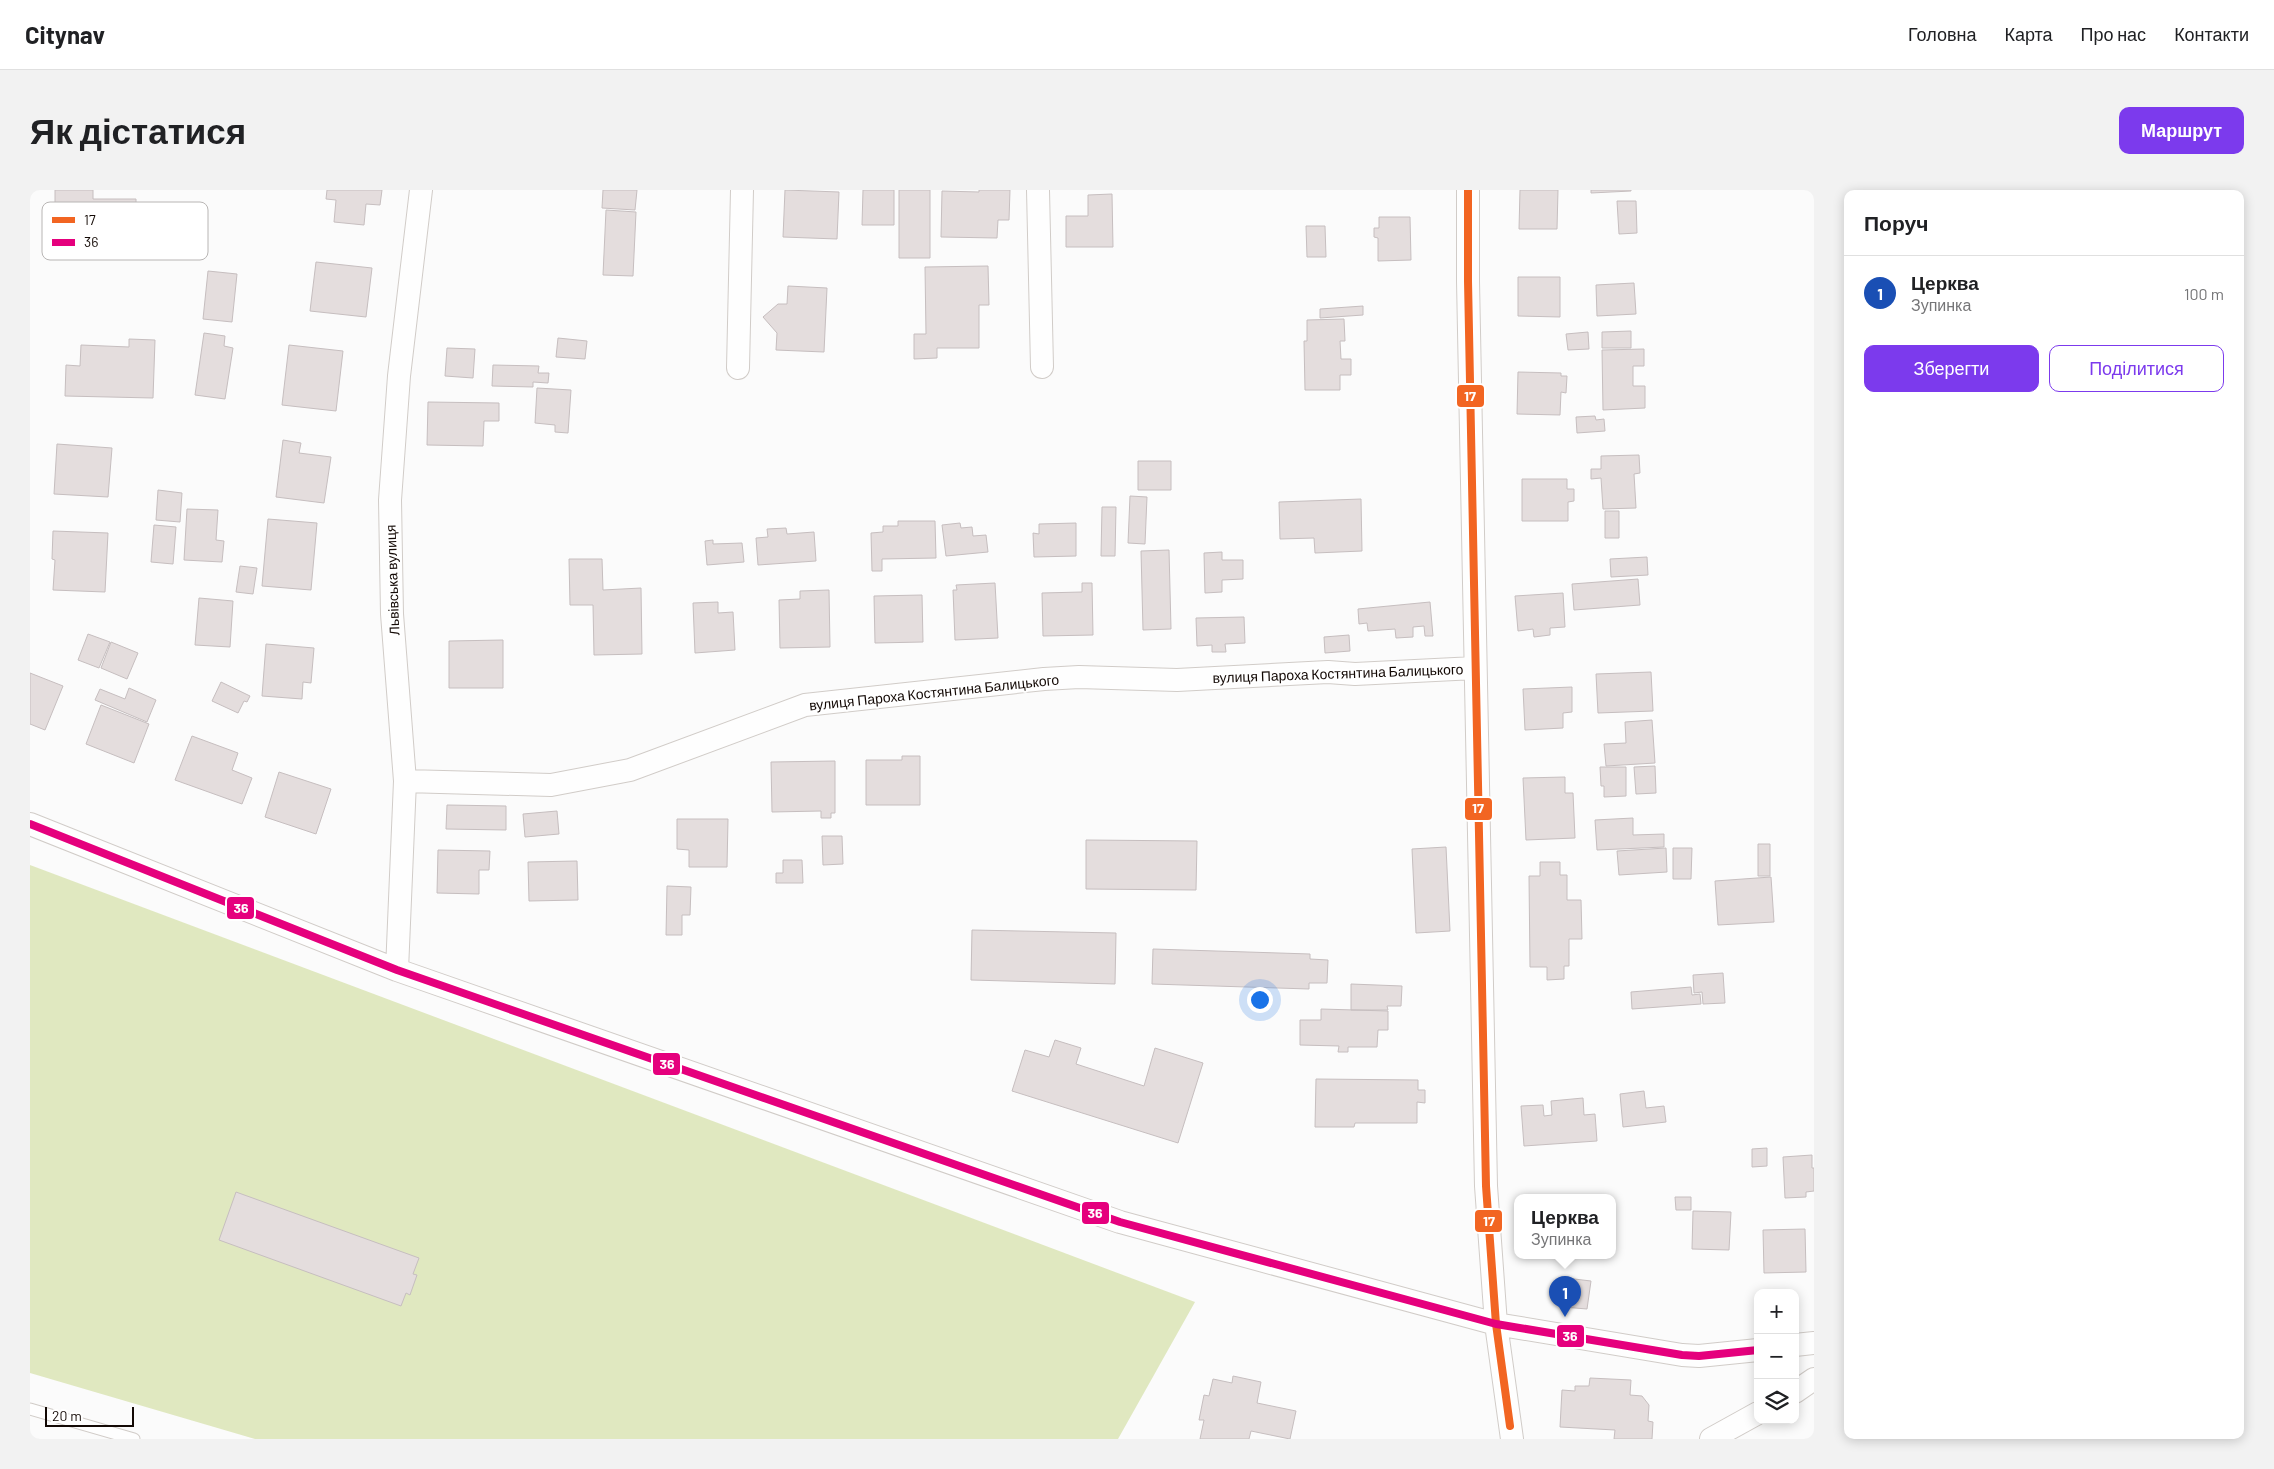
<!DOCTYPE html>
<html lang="uk">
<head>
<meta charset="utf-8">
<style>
  :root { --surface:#fff; --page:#f2f2f2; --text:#202124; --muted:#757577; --line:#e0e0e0; --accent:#7c3aed }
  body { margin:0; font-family:Barlow,sans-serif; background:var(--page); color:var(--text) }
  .controls { position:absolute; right:15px; bottom:15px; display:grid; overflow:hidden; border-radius:10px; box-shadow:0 2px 12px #0003 }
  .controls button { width:45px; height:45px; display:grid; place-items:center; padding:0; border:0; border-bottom:1px solid var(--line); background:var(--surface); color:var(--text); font:25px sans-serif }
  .scale { position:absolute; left:15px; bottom:12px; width:89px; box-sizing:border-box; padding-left:5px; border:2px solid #130905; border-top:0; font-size:14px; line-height:18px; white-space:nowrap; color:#130905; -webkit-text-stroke:4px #fff; paint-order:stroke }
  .you { position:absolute; left:1229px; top:809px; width:18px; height:18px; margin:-12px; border:4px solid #fff; border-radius:50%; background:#1a73e8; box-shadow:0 0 0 8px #1a73e833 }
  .badge { display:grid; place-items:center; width:32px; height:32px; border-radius:50%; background:var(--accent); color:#fff; font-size:16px; font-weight:700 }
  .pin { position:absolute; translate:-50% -41px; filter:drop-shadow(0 1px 2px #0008) }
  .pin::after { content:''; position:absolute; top:26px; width:18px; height:15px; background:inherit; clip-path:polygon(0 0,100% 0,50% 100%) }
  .popup { position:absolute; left:1484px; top:1004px; width:102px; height:65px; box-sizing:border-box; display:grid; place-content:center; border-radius:10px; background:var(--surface); filter:drop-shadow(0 1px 4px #0005); font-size:16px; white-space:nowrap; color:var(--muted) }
  .popup b { font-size:19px; color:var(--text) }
  .popup::after { content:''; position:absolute; left:50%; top:100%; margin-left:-10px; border:10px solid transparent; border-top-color:var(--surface) }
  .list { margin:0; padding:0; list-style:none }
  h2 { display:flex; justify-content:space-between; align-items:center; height:65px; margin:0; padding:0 20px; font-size:21px }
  h2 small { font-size:16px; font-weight:400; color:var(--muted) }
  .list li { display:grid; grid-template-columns:32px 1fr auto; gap:15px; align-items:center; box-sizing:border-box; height:75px; padding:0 20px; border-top:1px solid var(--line) }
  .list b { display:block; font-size:19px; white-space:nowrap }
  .list p { margin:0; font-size:16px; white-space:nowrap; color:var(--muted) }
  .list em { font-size:16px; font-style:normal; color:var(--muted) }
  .actions { display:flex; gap:10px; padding:15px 20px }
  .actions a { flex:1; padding:11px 0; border:1px solid var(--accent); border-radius:10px; text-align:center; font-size:18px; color:var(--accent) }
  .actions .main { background:var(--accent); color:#fff }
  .icon { flex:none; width:28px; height:28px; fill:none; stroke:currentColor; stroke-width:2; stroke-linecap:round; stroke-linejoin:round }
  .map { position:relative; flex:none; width:1784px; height:1249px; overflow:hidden; border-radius:10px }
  header { display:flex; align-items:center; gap:30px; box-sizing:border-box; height:70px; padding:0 25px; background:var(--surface); border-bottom:1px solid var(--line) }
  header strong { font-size:24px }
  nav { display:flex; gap:28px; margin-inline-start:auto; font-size:18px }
  .intro { display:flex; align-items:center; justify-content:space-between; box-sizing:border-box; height:120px; padding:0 30px }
  h1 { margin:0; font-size:35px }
  .button { padding:12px 22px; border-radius:10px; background:var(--accent); color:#fff; font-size:18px; font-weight:700 }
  main { display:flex; gap:30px; padding:0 30px }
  aside { flex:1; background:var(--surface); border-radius:10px; box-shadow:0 2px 12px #0003 }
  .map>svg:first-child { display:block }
</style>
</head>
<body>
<header>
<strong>Citynav</strong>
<nav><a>Головна</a><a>Карта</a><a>Про нас</a><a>Контакти</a></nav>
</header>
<div class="intro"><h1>Як дістатися</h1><a class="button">Маршрут</a></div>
<main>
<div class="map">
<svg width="1784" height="1249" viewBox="0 0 1784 1249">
  <rect width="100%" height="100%" fill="#fbfbfb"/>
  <path fill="#e0e8c0" d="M0 675 1165 1112 1088 1249H225L0 1183Z"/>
  <path fill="#e4dddd" stroke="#c6bebf" d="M25 0H63V9H106V37H25Z
    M297 0H352L350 15 336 14 334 35 304 32 306 10 296 9Z
    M573 0H607L605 20 572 18Z
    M755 0 809 2 807 49 753 47Z
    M833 0H864V35H832Z
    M869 0H900V68H869Z
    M949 0H980L979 30H968L967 48 911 47 912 1 949 2Z
    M1490 0H1528L1527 39H1489Z
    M1561 0H1601V1L1561 3Z
    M1082 4 1083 57H1036V26H1058V5Z
    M1587 11H1606L1607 43 1589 44Z
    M576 20 606 22 603 86 573 85Z
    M1349 27H1380L1381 70 1348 71V48L1344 47V38H1349Z
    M1276 36H1295L1296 67H1277Z
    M286 72 342 78 336 127 280 121Z
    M958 76 959 115H949V158H907V168L884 169V144H896L895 77Z
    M178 81 207 84 202 132 173 129Z
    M1488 87H1530V127L1488 126Z
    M1604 93 1606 124 1567 126 1566 95Z
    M758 96 797 98 794 162 746 160 747 143 733 127 748 114H757Z
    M1333 116V125L1290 128V119Z
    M1314 129 1315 151H1310L1311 169H1321V185H1310V200H1275L1274 151H1277V130Z
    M1601 141V158H1572V142Z
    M1558 142 1559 159 1538 160 1536 144Z
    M174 143 195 146 194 156 203 158 195 209 165 205Z
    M528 148 557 151 555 169 526 167Z
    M99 149 125 150 123 208 35 206 36 175 50 176 51 155 99 157Z
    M259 155 313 161 306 221 252 215Z
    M417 158 445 159 443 188 415 186Z
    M1614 159V176H1603V196H1615V218L1573 220 1572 160Z
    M463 175 509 176 508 183H519L518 193 503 192V197L462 196Z
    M1488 182 1531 183V186H1537L1536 203 1531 202 1530 225 1487 224Z
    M507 198 541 200 538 243 525 242V235L505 233Z
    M398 212 469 213V231H454L453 256 397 255Z
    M1565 226 1566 230 1574 229 1575 241 1547 243 1546 227Z
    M253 250 271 253 269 263 301 267 294 313 246 307Z
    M27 254 82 258 78 307 24 304Z
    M1609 265 1610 283 1604 284 1606 318 1573 319 1571 288 1561 289V279H1571V266Z
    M1108 271H1141V300H1108Z
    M1492 289H1537V299H1544V311L1538 312V331H1492Z
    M128 300 152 303 150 332 126 330Z
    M1100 306 1117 307 1115 354 1098 353Z
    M1331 309 1332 361 1285 363 1284 348 1250 349 1249 312Z
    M1072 317H1086L1085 366H1071Z
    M157 319 188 320 186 350 194 351 192 372 154 370Z
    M1575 321H1589V348H1575Z
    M238 329 287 333 281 400 232 396Z
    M868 331H905L906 368 852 369V381H842L841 343 853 342V336H868Z
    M930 333 931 338 942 337 943 346 956 345 958 362 916 366 912 335Z
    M1046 333V366L1004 367 1003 343 1009 344V334Z
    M124 335 146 337 143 374 121 372Z
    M756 338 757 344 784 342 786 371 728 375 726 348 738 347 737 339Z
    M23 341 78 343 75 402 23 400 25 370 22 369Z
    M683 350V354L712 353 714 372 677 375 675 351Z
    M1139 360 1141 439 1113 440 1111 361Z
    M1192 362V370H1213V389L1192 390V402L1175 403 1174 363Z
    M1617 367 1618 385 1581 387 1580 369Z
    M539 369H572L573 400 611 398 612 464 564 465 563 415H540Z
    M210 376 227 378 223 404 206 402Z
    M1608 389 1610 415 1544 420 1542 394Z
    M965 393 968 448 925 450 923 400H927L926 395Z
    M1052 393H1062L1063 445 1013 446 1012 403 1052 402Z
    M799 400 800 457 750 458 749 410 770 409V401Z
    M1533 403 1535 437 1520 438V445L1504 447 1503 439 1488 441 1485 406Z
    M892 405 893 452 845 453 844 406Z
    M169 408 203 411 200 457 165 455Z
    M688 412V423L703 422 705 460 665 463 663 413Z
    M1400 412 1403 446H1395L1394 436 1383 437V447L1366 448 1365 439 1338 441 1337 433 1329 434 1328 419Z
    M1214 427 1215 453 1195 454 1196 462H1182V455L1167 456 1166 428Z
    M58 444 80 452 69 478 48 470Z
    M1319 445 1320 461 1295 463 1294 447Z
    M473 450V498H419V451Z
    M81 452 108 463 97 489 71 478Z
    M236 454 284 458 281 493 273 492 272 509 232 506Z
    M1621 482 1623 521 1568 523 1566 484Z
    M0 483 33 496 15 540 0 534Z
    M191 492 220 506 217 512 214 511 208 523 182 511Z
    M1542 497V522L1533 523V538L1495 540 1493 499Z
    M99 498 126 510 117 532 65 510 70 499 95 509Z
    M71 515 119 534 104 573 56 554Z
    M1622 530 1625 573 1576 576 1574 554 1596 553 1595 532Z
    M162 546 208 563 202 580 222 588 212 614 145 590Z
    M872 566H890V615H836V570H872Z
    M805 571V623H801V628H791V621L742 622 741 572Z
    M1625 576 1626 603 1606 604 1604 577Z
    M1570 577H1596V606L1574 607V596H1571Z
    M249 582 301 599 286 644 235 627Z
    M1535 587V603H1543L1545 648 1496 650 1493 588Z
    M417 615 476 616V640L416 639Z
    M527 621 529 644 495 647 493 624Z
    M1603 628V645L1634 644V657L1567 660 1565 630Z
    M647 629H698L697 677H659V660L647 659Z
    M792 646H812L813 674 793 675Z
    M1056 650 1167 651 1166 700 1056 699Z
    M1728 654H1740V686H1728Z
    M1416 657 1420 741 1386 743 1382 659Z
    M1636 658 1637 682 1589 685 1587 661Z
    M1643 658H1662L1661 689H1643Z
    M408 660 460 661 459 680H449V704L407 703Z
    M753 670H772L773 693H746V683H753Z
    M547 671 548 710 499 711 498 672Z
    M1510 672H1530V685H1537V710H1551L1552 749H1539V776H1534V789L1517 790V777H1500L1499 686H1510Z
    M1741 687 1744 732 1688 735 1685 691Z
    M637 696 661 697 660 725H652V745H636Z
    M942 740 1086 743 1085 794 941 790Z
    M1123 759 1280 764V769L1298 770 1297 793H1279V799L1122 794Z
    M1693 783 1695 813 1673 814 1672 802 1664 803 1663 785Z
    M1321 794 1372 796 1371 816H1357L1358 820H1321Z
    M1661 797 1662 805 1670 804 1671 814 1602 819 1601 802Z
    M1291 819 1358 821V840H1348L1347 857H1318V862H1308L1309 856 1270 855V830H1291Z
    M1025 850 1051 858 1046 874 1114 896 1125 858 1173 873 1148 953 982 901 995 860 1019 867Z
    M1286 889 1388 890V900H1395V913L1387 912V933H1325L1324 937H1285Z
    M1614 901 1616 918 1634 916 1636 932 1593 937 1590 904Z
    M1553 908 1554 925 1565 924 1567 951 1494 956 1491 916 1513 915 1514 926 1522 925 1521 911Z
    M1737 958V976L1722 977V959Z
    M1782 965V978H1784V1001L1776 1002V1007L1755 1008 1753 967Z
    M206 1002 389 1068 383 1084 387 1085 380 1105 376 1103 371 1116 189 1050Z
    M1645 1007H1661V1020H1646Z
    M1663 1021 1701 1022 1699 1060 1662 1059Z
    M1775 1039 1776 1082 1734 1083 1733 1040Z
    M1536 1088 1561 1091 1557 1119 1533 1117Z
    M1203 1186 1231 1192 1227 1213 1266 1221 1260 1249 1221 1241 1219 1249H1170L1174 1230H1169L1174 1205 1179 1206 1183 1189 1202 1193Z
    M1560 1188 1601 1190 1600 1205 1612 1206 1619 1215 1618 1231 1623 1232 1622 1249H1584L1585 1240 1530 1237 1532 1200 1545 1201V1196H1559Z"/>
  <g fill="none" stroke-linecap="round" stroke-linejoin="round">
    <g stroke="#d1ccc8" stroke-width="13">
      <path id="lane" d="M0 1219 104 1249"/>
    </g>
    <g stroke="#d1ccc8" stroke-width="24">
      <path id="street" d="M1008 0 1012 177
        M1438 0V91L1456 996 1466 1134 1482 1249
        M708 178 712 0
        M375 591 521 595 600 580 775 515 1014 489 1049 487 1147 490 1298 482 1325 484 1445 478
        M0 634 367 780 1090 1032 1466 1134 1652 1165 1669 1166 1728 1160
        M367 780 375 591 362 424 360 310 369 186 391 0
        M1765 1155 1784 1153
        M1765 1202 1784 1189
        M1681 1249 1728 1223"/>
    </g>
    <use href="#lane" stroke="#fefefe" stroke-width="11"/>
    <use href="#street" stroke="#fefefe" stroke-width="22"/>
    <g stroke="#fff" stroke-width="11">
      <path id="bus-1" d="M1438 0V91L1456 996 1466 1134 1480 1236"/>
    </g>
    <g stroke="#fff" stroke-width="11">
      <path id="bus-2" d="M0 634 367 780 1090 1032 1466 1134 1652 1165 1669 1166 1728 1160"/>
    </g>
    <use href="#bus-1" stroke="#f26522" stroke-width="8"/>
    <use href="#bus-2" stroke="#e5007d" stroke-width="8"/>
  </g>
  <g text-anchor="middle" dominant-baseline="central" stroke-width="4" stroke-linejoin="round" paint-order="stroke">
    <g font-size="14" fill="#130905" stroke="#fff">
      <text transform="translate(362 390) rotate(-92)">Львівська вулиця</text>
      <text transform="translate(1308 483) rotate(-2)">вулиця Пароха Костянтина Балицького</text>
      <text transform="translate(904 502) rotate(-6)">вулиця Пароха Костянтина Балицького</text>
    </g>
  </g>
  <rect x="12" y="12" width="166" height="58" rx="8" fill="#fff" stroke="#b8b5b4" stroke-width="1"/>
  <rect x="22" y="27" width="23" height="6" fill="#f26522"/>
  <rect x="22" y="49" width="23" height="7" fill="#e5007d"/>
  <g font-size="14" fill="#130905">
    <text x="54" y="35">17</text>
    <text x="54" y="57">36</text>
  </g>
  <g stroke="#fff" stroke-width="2">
    <rect x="1426" y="194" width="29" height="24" rx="5" fill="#f26522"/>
    <rect x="1434" y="607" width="29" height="24" rx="5" fill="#f26522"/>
    <rect x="196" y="706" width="29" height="24" rx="5" fill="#e5007d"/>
    <rect x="622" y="862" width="29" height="24" rx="5" fill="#e5007d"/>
    <rect x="1051" y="1011" width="29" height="24" rx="5" fill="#e5007d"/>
    <rect x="1444" y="1019" width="29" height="24" rx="5" fill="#f26522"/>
    <rect x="1526" y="1134" width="29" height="24" rx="5" fill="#e5007d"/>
  </g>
  <g font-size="14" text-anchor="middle" font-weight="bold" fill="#fff">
    <text x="1440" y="211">17</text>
    <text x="1448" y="623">17</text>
    <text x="211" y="723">36</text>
    <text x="637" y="879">36</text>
    <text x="1065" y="1028">36</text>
    <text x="1459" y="1036">17</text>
    <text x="1540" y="1151">36</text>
  </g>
</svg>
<div class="controls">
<button>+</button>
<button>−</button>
<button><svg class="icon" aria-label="layers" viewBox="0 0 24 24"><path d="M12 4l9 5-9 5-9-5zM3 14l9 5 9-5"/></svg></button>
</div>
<div class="scale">20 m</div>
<div class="you"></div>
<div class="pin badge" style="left:1535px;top:1127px;background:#1a4fb4">1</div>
<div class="popup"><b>Церква</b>Зупинка</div>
</div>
<aside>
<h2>Поруч<small></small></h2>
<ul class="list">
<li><span class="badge" style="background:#1a4fb4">1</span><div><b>Церква</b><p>Зупинка</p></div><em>100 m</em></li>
</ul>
<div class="actions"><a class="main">Зберегти</a><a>Поділитися</a></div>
</aside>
</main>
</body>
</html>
